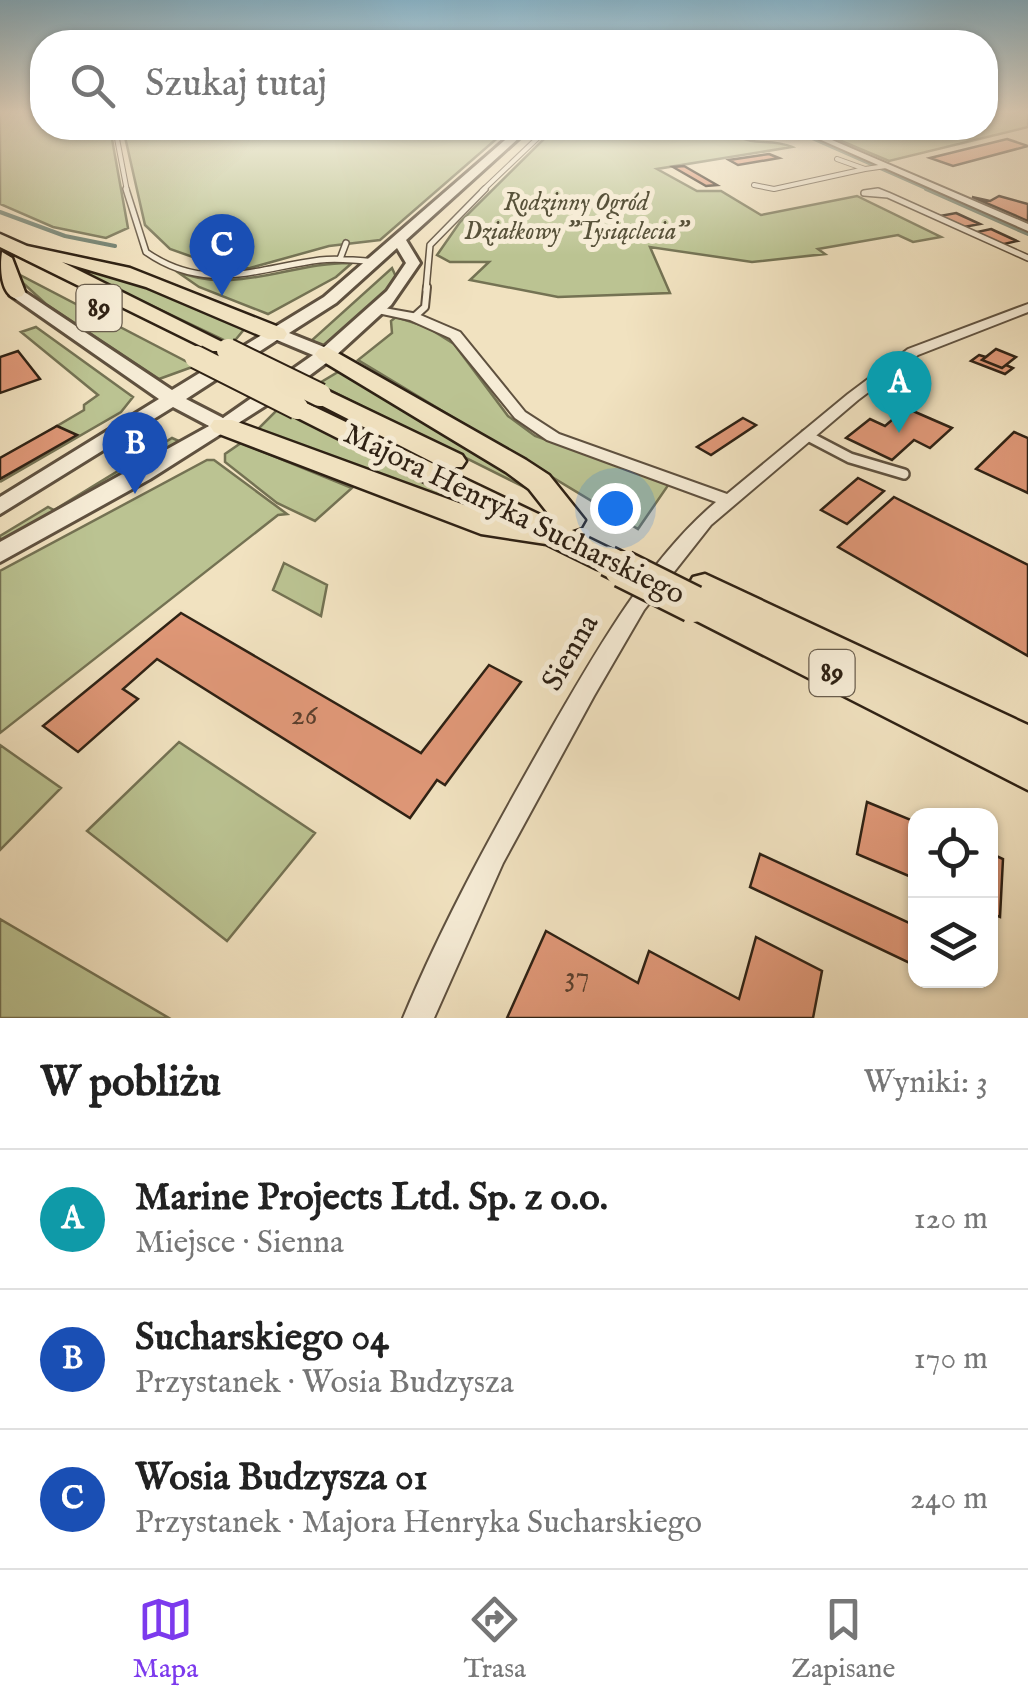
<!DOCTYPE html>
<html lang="pl">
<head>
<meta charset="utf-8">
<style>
  :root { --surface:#fff; --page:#f2f2f2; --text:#222; --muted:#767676; --line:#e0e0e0; --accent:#7c3aed }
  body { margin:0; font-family:"IM FELL English",serif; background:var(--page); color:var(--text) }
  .controls { position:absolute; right:30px; bottom:30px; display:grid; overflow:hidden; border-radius:20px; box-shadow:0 2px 8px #0004 }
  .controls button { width:90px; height:90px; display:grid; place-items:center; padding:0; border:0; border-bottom:2px solid var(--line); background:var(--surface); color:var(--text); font:50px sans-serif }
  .you { position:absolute; left:615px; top:508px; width:35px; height:35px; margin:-25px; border:8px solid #fff; border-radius:50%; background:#1a73e8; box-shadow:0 0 0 15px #1a73e833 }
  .badge { display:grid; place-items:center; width:65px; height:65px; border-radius:50%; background:var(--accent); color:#fff; font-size:32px; font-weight:700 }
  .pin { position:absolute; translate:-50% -82px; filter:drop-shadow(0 2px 5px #0008) }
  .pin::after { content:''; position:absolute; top:52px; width:35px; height:30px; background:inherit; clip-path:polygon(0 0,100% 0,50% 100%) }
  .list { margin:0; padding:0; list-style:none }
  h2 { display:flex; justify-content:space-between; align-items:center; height:130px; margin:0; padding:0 40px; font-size:42px }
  h2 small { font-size:32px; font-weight:400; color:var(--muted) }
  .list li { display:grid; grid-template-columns:65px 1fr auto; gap:30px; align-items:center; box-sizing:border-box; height:140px; padding:0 40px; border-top:2px solid var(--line) }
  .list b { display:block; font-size:38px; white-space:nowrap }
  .list p { margin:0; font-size:32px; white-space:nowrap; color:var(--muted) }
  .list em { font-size:32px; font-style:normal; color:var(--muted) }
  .icon { flex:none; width:55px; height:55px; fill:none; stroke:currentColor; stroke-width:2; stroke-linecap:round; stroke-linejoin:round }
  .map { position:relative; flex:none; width:1028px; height:1018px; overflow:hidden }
  .search { position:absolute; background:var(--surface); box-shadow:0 2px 8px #0004; left:30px; right:30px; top:30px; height:110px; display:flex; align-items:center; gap:25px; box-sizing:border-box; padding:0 35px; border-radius:40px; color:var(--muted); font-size:38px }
  .sheet { height:550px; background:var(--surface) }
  nav { display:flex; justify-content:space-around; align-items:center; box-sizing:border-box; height:140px; border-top:2px solid var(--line); background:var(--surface); font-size:28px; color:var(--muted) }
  nav a { display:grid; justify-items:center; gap:5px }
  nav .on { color:var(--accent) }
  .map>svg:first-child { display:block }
</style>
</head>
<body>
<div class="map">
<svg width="1028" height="1018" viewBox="0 0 1028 1018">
  <rect width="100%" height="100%" fill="#f1e2c0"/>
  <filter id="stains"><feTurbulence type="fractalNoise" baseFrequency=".002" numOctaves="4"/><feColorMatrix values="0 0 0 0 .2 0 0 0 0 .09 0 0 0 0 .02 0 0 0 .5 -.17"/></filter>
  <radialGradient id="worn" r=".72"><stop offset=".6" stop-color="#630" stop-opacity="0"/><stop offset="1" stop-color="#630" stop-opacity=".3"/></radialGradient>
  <path fill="#bbc392" stroke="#747253" stroke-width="2.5" d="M0 112H42V128H110L128 228 106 238 53 227 0 204Z
    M986 112H1028V127L889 161 810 128H986Z
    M123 128H509L380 240 329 246 250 268 227 269 170 249 145 225Z
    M573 128H747L759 133 738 136C753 146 772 138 792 147L657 169 697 191H721L761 215 857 196 941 237 913 242 898 235 818 249 825 254 752 262 650 247 670 293 558 297 470 280 489 262H450L437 255 460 222 553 130Z
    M53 259 105 270 246 327 232 344Z
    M352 263 336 277 268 314 199 287 176 271C236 296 290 262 352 263Z
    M392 268 397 279 388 291 325 347 311 341Z
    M12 273 18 274 195 366 159 379 46 304Z
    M396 317 427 327 454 344 508 416 535 436 669 484 638 529 358 360 392 333 391 321Z
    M36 327 133 397 121 412 0 482 76 436 57 426 84 410V405L98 395 21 332Z
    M343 369 534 488 528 489 318 384Z
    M278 409 503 520 256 431Z
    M172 438 181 442 0 544V536L48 507 54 510Z
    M241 443 352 488 315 521 277 503 225 462V454Z
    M207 460H214L287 514 278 515 0 733V571Z
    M284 563 327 585 321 616 273 590Z
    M179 742 315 833 227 941 87 831Z
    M0 745 61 788 0 850Z
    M0 919 169 1018H0Z"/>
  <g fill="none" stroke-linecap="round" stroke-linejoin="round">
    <path stroke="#708070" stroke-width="2.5" d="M788 128 931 191"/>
    <path stroke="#708070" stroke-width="4" d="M926 189 1028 234
      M0 212 65 236 115 246"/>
  </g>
  <path fill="#e09878" stroke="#2e2114" stroke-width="2.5" d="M1007 139 1028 146 953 166 930 158Z
    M769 154 779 158 738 165 729 160Z
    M684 166 717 185 706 186 673 167Z
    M999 196 1028 204V221L972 197 990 201Z
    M956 213 980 224 964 227 940 216Z
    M991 229 1017 241 1000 245 977 232Z
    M996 349 1016 357 1002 368 982 360Z
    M18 351 40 379 0 393V357Z
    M979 355 986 357 982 360 1002 368 1006 365 1013 368 1005 374 971 361Z
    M906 408 952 428 930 448 914 440 892 460 846 438 870 419 885 426Z
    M743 418 756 425 711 455 697 447Z
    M57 426 77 435 0 479V458Z
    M1014 432 1028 438V493L976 469Z
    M858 478 884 491 847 524 821 510Z
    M894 497 1028 565V656L838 547Z
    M181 613 421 753 489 665 521 682 445 785 437 780 410 818 157 659 123 689 138 699 78 752 43 726Z
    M867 802 916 822V879L857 854Z
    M990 853 1003 859 1000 917 990 913Z
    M760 854 916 926V966L750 887Z
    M546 931 638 983 649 951 739 999 756 937 822 971 813 1018H507Z"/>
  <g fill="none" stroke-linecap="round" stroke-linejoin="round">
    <g stroke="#5f513f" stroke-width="6">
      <path id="service-far3" d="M115 128 127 191
        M748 128 767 136
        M837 159 865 169 886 166
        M754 185 774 189 865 169
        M482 191 545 131"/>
    </g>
    <g stroke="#5f513f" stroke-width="8">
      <path id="service-far2" d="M126 189 146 252C206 294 257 268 320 260 338 258 357 260 375 262
        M878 191 888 195 864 193Z
        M888 195 1028 258
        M340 259 346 243
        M426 290 430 245 485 189"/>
    </g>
    <g stroke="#5f513f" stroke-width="10">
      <path id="service-far1" d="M414 317 425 307 427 287"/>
    </g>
    <g stroke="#5f513f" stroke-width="14">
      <path id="service" d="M806 435 850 458 904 474"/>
    </g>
    <g stroke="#5f513f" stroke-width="4">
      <path id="minor" d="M794 128H804L1028 224V231Z
        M1028 304V312L918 355 858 400 711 525 644 610 594 696 503 863 434 1018H403C444 919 497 824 550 731 594 655 648 559 716 502L547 440 515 418 450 338 410 320 373 312V306L418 314 460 332 525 412 559 434 727 494 848 394 908 349Z"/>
    </g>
    <g stroke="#5f513f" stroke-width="6">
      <path id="tertiary" d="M519 128H530L406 240 420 263 391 305 333 358 287 392 150 479 0 562V542L209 426 173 407 0 514V497L159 399 10 295V289H20L172 390 324 297ZM397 248 406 263 387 291 324 347 289 333 336 303ZM277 340 313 355 223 418 186 399Z"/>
    </g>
    <g stroke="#2e2114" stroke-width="5">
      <path id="trunk" d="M0 234 27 246 130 268 284 329 287 334 284 339H268L146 287 62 262 230 346 227 351H211L0 247Z
        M2 252 12 258 25 292 22 296 15 298C0 293 0 265 2 252Z
        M327 347 526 460 549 475 585 520 581 527 572 530 619 553 624 561 619 569 608 573 597 569 546 544 481 534 214 432 210 426 214 420H232L486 513 288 413 284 408 288 403H306L555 522 529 489 506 472 319 359 315 354 319 349Z
        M320 387 462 455 466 461 462 467H442L311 400 307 395Z
        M705 574 1028 725V790L681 613 676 604 681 595 691 592 688 586 693 577Z"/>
    </g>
    <use href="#service-far3" stroke="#f6ecd6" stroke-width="4"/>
    <use href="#service-far2" stroke="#f6ecd6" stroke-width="5"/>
    <use href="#service-far1" stroke="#f6ecd6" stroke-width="6"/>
    <use href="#service" stroke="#f6ecd6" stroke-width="9"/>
    <use href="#minor" fill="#f6ecd6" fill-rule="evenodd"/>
    <use href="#tertiary" fill="#f6ecd6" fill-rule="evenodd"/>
    <use href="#trunk" fill="#f1e2c0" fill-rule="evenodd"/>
    <g stroke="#2e2114" stroke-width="26" stroke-linecap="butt">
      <path id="trunk-bridge-far2" d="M228 350 320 395
        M196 357 297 408"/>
    </g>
    <g stroke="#2e2114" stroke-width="34" stroke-linecap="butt">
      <path id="trunk-bridge-far1" d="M608 561 628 571"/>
    </g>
    <g stroke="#2e2114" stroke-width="41" stroke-linecap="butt">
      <path id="trunk-bridge" d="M623 569 693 604"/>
    </g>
    <use href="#trunk-bridge-far2" stroke="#f1e2c0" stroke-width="22"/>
    <use href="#trunk-bridge-far1" stroke="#f1e2c0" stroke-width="29"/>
    <use href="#trunk-bridge" stroke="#f1e2c0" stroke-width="36"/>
  </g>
  <linearGradient id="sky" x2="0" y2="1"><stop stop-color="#89b8d0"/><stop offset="0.44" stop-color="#f9f2e3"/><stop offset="1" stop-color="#f9f2e3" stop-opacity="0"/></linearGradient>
  <rect width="1028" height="255" fill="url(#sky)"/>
  <g text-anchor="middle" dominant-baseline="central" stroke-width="10" stroke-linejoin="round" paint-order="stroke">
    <g font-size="25" font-style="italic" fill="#58523a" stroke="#f6ecd6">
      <text x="576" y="203">Rodzinny Ogród<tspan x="576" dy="29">Działkowy "Tysiąclecia"</tspan></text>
    </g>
    <g fill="#f6ecd6" stroke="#6a5e4e" stroke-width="2.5">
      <rect x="76.5" y="285" width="45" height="46" rx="8"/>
      <rect x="809.5" y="650" width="45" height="46" rx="8"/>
    </g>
    <g font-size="28" font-weight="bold" fill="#2e2114">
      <text x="99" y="308">89</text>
      <text x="832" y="673">89</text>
    </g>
    <g font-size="30" fill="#2e2114" stroke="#f6ecd6">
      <text transform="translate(514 515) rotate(26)">Majora Henryka Sucharskiego</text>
      <text transform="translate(571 653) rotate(-60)">Sienna</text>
    </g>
    <g font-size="30" fill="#5a3f2d">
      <text x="304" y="716">26</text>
      <text x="577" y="977">37</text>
    </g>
  </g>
  <rect width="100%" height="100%" filter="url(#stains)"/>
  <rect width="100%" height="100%" fill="url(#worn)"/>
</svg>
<div class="controls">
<button><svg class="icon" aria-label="locate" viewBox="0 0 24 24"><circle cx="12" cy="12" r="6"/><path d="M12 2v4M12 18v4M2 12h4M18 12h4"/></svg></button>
<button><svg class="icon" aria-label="layers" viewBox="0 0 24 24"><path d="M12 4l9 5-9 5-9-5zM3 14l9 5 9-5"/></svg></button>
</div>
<div class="you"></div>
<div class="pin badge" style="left:899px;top:433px;background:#0f9aa8">A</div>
<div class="pin badge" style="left:135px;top:494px;background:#1a4fb4">B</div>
<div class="pin badge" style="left:222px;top:296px;background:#1a4fb4">C</div>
<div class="search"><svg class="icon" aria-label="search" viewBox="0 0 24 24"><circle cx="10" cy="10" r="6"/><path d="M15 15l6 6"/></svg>Szukaj tutaj</div>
</div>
<section class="sheet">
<h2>W pobliżu<small>Wyniki: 3</small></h2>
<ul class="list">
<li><span class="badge" style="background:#0f9aa8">A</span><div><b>Marine Projects Ltd. Sp. z o.o.</b><p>Miejsce · Sienna</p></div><em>120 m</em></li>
<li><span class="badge" style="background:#1a4fb4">B</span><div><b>Sucharskiego 04</b><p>Przystanek · Wosia Budzysza</p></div><em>170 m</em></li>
<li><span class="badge" style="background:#1a4fb4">C</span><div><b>Wosia Budzysza 01</b><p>Przystanek · Majora Henryka Sucharskiego</p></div><em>240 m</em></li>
</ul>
</section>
<nav>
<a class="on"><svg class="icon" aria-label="map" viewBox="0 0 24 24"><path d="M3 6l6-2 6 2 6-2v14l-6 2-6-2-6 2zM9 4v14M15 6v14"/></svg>Mapa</a>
<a><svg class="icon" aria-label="directions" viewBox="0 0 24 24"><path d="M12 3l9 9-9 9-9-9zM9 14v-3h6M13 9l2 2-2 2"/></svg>Trasa</a>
<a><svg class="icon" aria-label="saved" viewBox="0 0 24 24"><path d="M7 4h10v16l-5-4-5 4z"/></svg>Zapisane</a>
</nav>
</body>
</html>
